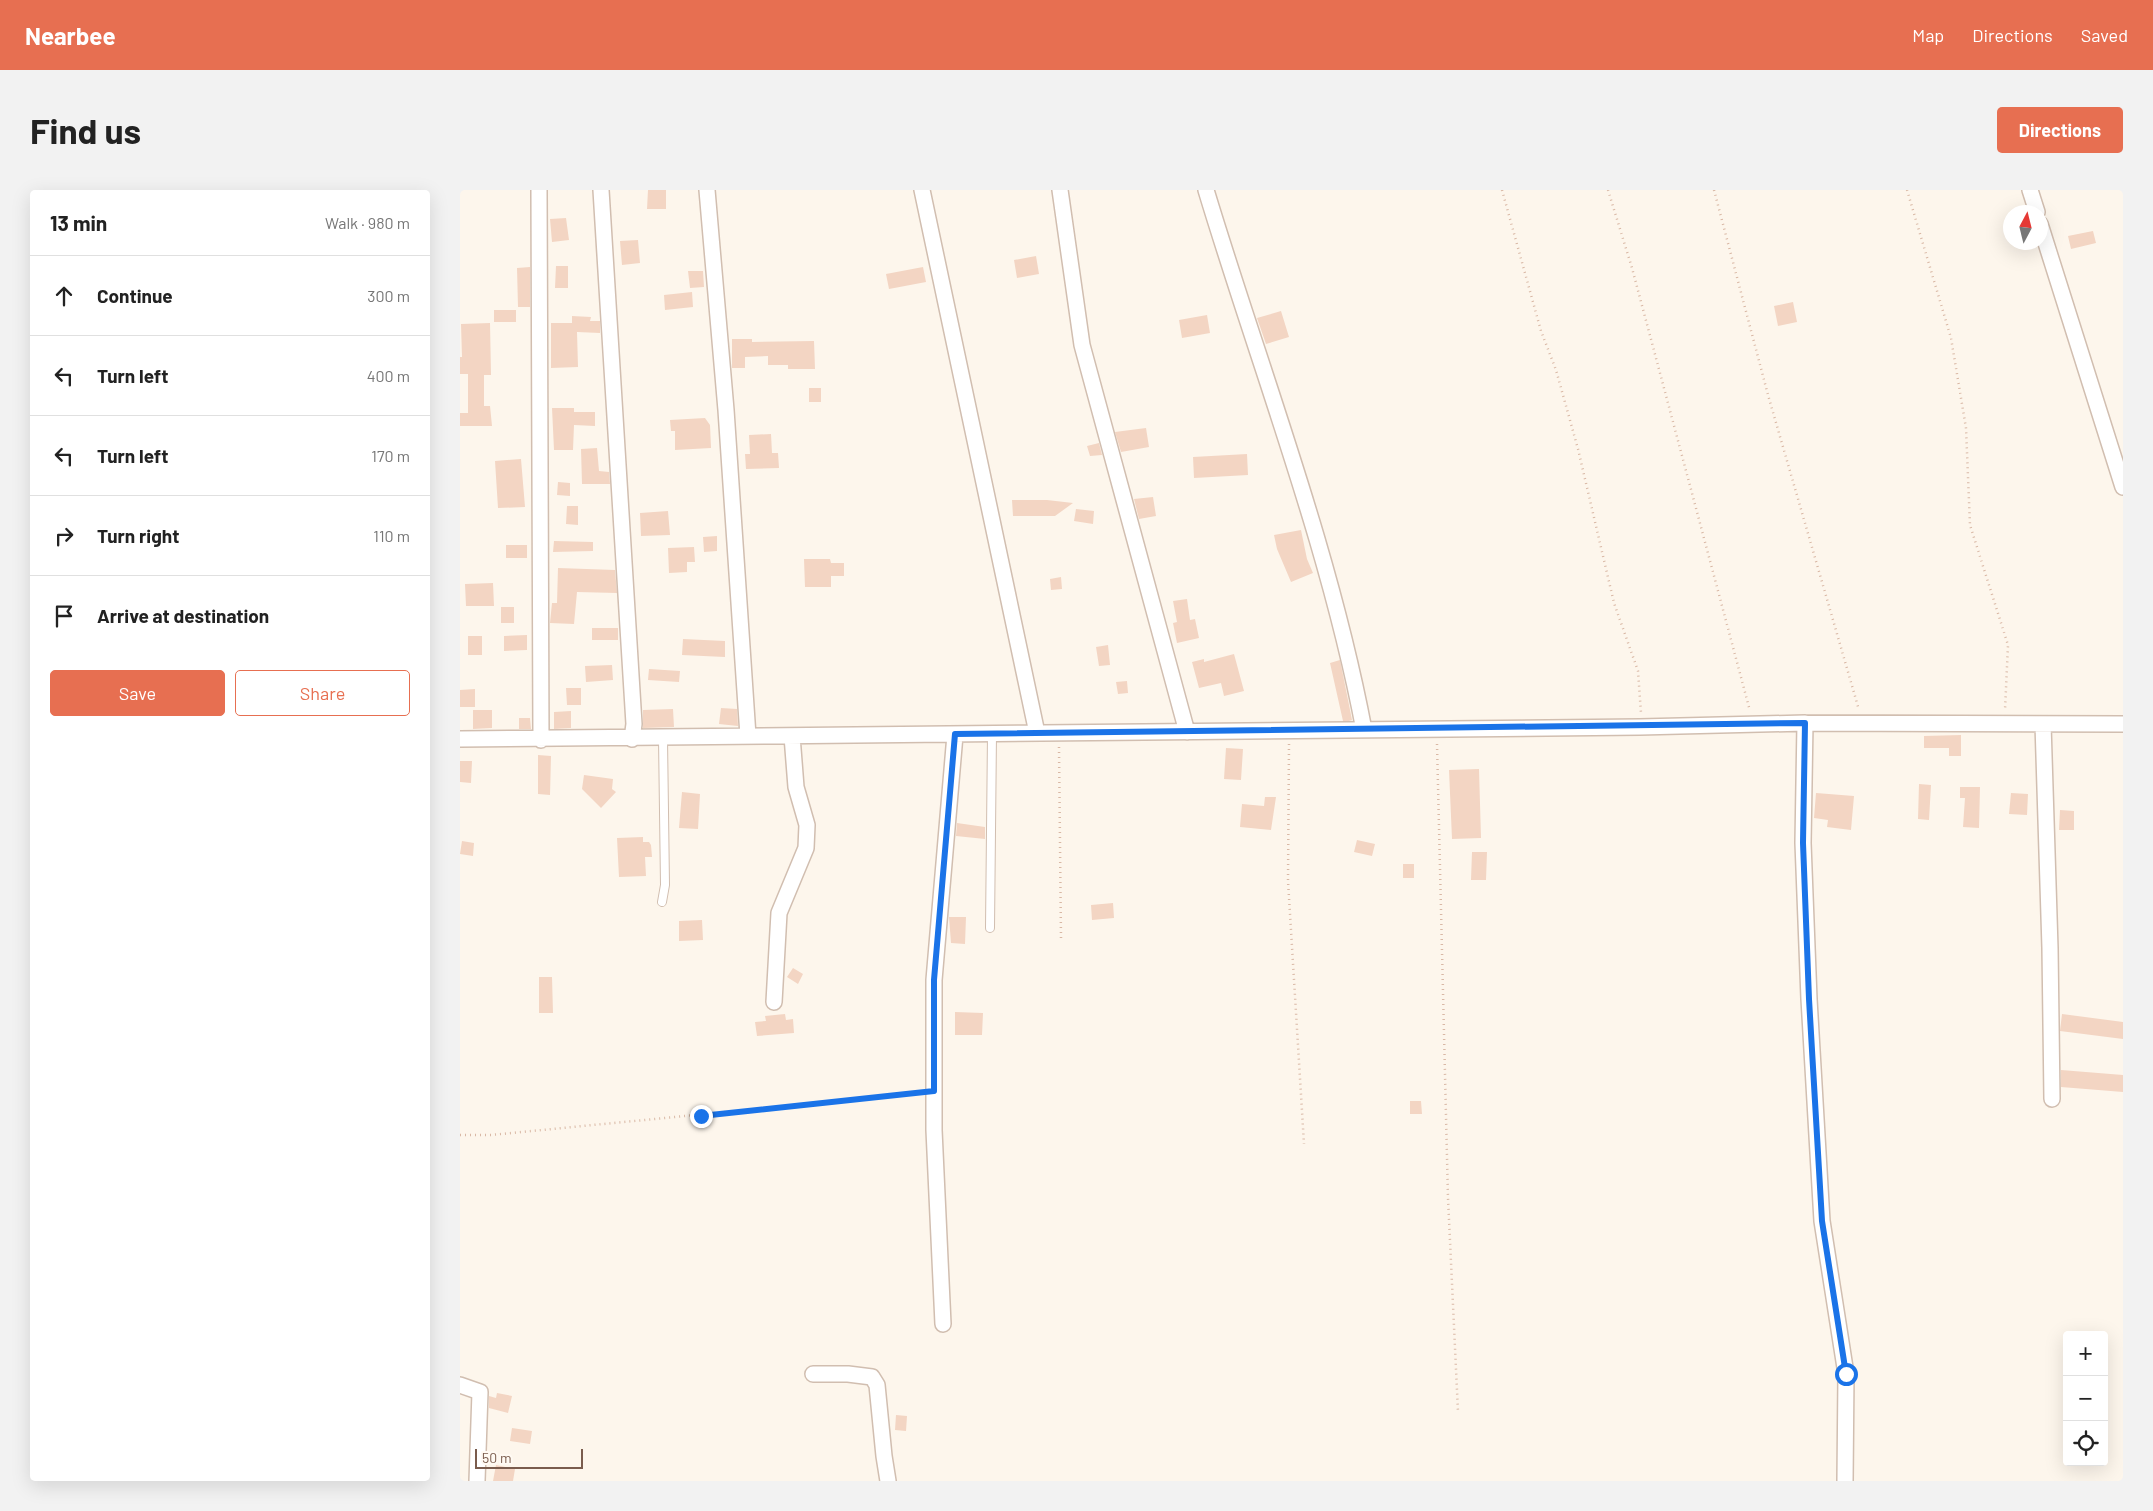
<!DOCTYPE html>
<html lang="en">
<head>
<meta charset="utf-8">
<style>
  :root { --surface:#fff; --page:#f2f2f2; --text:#222; --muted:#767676; --line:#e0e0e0; --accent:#e76f51 }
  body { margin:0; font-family:Barlow,sans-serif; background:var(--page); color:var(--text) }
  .controls { position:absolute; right:15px; bottom:15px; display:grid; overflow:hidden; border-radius:5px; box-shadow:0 5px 20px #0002 }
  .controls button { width:45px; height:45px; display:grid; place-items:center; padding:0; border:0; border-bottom:1px solid var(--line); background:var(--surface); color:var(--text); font:25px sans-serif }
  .compass { position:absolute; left:1543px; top:15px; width:45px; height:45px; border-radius:50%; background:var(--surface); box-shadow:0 5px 20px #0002; rotate:7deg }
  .scale { position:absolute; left:15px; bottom:12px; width:108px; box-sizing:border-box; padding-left:5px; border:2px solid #7a5c4d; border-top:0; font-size:14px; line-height:18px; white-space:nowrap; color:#7a5c4d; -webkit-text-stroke:4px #fffaf3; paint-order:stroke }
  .stop { position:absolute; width:15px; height:15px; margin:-11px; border:4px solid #1a73e8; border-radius:50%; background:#fff }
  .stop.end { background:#1a73e8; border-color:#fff; box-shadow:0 1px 5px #0008 }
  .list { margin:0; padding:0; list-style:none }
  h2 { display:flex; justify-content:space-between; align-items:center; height:65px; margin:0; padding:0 20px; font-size:21px }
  h2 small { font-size:16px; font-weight:400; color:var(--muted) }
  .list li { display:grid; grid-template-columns:32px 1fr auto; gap:15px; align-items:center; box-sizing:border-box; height:80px; padding:0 20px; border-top:1px solid var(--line) }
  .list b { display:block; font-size:19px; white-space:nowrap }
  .list em { font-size:16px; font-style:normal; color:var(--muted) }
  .actions { display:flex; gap:10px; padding:15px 20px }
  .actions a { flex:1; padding:11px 0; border:1px solid var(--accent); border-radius:5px; text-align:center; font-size:18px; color:var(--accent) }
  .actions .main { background:var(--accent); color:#fff }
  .icon { flex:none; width:28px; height:28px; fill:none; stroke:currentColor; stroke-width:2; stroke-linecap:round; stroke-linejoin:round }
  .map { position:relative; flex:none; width:1663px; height:1291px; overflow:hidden; border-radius:5px }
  header { display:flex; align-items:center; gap:30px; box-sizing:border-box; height:70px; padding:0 25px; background:var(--accent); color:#fff }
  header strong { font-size:24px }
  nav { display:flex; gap:28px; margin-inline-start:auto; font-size:18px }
  .intro { display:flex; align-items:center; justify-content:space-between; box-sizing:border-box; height:120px; padding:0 30px }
  h1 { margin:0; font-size:35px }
  .button { padding:12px 22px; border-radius:5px; background:var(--accent); color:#fff; font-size:18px; font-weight:700 }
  main { display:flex; gap:30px; padding:0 30px }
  aside { flex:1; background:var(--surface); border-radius:5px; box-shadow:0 5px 20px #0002 }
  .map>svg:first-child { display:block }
</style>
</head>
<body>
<header>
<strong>Nearbee</strong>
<nav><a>Map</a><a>Directions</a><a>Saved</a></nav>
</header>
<div class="intro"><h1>Find us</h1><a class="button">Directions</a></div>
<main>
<aside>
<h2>13 min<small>Walk · 980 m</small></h2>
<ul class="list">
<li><svg class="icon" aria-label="ahead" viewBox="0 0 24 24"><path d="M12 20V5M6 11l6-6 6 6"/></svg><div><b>Continue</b></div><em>300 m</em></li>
<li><svg class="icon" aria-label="left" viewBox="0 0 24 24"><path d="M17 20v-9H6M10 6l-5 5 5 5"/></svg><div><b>Turn left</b></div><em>400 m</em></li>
<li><svg class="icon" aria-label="left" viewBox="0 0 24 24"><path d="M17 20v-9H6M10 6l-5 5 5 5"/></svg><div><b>Turn left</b></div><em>170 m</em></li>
<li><svg class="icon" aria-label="right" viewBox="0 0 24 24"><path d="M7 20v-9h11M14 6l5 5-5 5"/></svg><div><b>Turn right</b></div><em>110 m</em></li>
<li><svg class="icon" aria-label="arrive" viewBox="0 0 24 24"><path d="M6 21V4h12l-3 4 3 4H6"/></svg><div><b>Arrive at destination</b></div></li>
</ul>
<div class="actions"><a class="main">Save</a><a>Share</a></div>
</aside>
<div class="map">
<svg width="1663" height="1291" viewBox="0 0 1663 1291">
  <rect width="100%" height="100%" fill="#fdf6ec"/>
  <path fill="#f3d5c3" d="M188 0H206V19H187Z
    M106 28 109 50 92 52 90 29Z
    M1633 41 1636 53 1611 59 1608 46Z
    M178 50 180 73 162 75 160 51Z
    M576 66 579 84 557 88 554 70Z
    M96 76H108V98H95Z
    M70 77V117H58L57 78Z
    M463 77 466 92 429 99 426 84Z
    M228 81H243L244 97 230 98Z
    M232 102 233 117 205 120 204 105Z
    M1333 112 1337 132 1318 136 1314 116Z
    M34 120H56V132H34Z
    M821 121 829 147 806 154 797 128Z
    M747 125 750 143 722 148 719 130Z
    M112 126 131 127 130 131H140V143L117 142 118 177 91 178V133H112Z
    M30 133 31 185H24V216H30L32 236H0V223H8V184H0V167H2L1 134Z
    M272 149H292V152L354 151 355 179H328V175H308V166L285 167V178H272Z
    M349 198H361V212H349Z
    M92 218H114V222H135V236L114 235 113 260H94Z
    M245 228 250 235 251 258 215 260V241H211L210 230Z
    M686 238 689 257 661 262 655 242Z
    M311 244 312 263H318L319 278 286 279 285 264H290L289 245Z
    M639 253 642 265 630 266 627 256Z
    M137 258 139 281 149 282 150 294H122L121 259Z
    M787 264 788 285 734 288 733 267Z
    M61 269 65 317 38 318 35 271Z
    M98 292 110 293V306L97 305Z
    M693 307 696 326 679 329 674 309Z
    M552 310H587L613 313 595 326H553Z
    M107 316H118V335L106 334Z
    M616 319 634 321 633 334 614 331Z
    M208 321 210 345 181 346 180 323Z
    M841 340 847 369 853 383 831 392 817 359 814 345Z
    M257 346V361L244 362 243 347Z
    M94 351 133 352V361L93 362Z
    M46 355H67V368H46Z
    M234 357 235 372H227V382L209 383 208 358Z
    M344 369H370L371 373H384V386H371V397H345Z
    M98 378 155 380 157 403 117 402 114 434 90 433 92 413H97Z
    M601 387 602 399 591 400 590 389Z
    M33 393 34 416H6L5 394Z
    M727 409 730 430 735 429 739 448 717 453 713 433 717 432 713 411Z
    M41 417H54V433H41Z
    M132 438H158V450H132Z
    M67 445V460L44 461V446Z
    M8 446H22V465H8Z
    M223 449 265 451V467L222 465Z
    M648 455 650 475 639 476 636 457Z
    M774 464 784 501 764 506 761 493 739 498 732 472 744 469V472Z
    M880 470 892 530 889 531H883L870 473Z
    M152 475 153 490 126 492 125 476Z
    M189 479 220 481 219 492 188 490Z
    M667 491 668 503 658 504 656 492Z
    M106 498H121V515H107Z
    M15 499V517H0V500Z
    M261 518 277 519 278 536 259 534Z
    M213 519 214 537 183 538V520Z
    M13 520H32V538L13 539Z
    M111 521V538L94 539V522Z
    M59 528H70L71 539H59Z
    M1501 545V566H1489V558H1464V546Z
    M766 558 783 559 781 590 764 589Z
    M78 565 91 566 90 605 78 604Z
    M0 571H12L11 593 0 592Z
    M1019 579 1021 648 992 649 989 580Z
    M124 585 153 589 152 599 156 602 141 618 122 599Z
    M1459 594 1471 595 1469 630 1458 629Z
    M1500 597H1520L1519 638 1503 637 1505 608H1500Z
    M222 602 240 604 238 639 219 638Z
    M1356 603 1394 606 1391 640 1367 637 1368 630 1354 628Z
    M1551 603 1568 604 1567 625 1549 624Z
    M805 607H816L811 640 780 637 782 614 804 616Z
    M1600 620 1614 621V640H1599Z
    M497 633 525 637V649L496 646Z
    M183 647V652H189L191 655 192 667H185L186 686 159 687 157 648Z
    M897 650 915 654 912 666 894 662Z
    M2 651 14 653 13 666 0 664Z
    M1012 662H1027L1026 690H1011Z
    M943 674H954V688H943Z
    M653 713 654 728 632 730 631 715Z
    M489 727H506L505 754 491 753Z
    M242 730 243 750 219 751V731Z
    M333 778 343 784 338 794 327 787Z
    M79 787H92L93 823H79Z
    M495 822 523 823 522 845H495Z
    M325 824 326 830 333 829 334 843 297 846 295 832 306 831 305 826Z
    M1602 824 1663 832V849L1600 841Z
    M1601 880 1663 885V902L1601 897Z
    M950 911H961L962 924H950Z
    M37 1203 52 1206 48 1223 29 1218V1206L36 1208Z
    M436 1225 447 1226 446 1241 435 1240Z
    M52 1238 72 1241 70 1254 50 1251Z
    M36 1275 55 1279 53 1291H33Z"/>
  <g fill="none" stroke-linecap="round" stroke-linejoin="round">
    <g stroke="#d1beb0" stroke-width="10">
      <path id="service" d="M202 712 205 695 203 548
        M530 738 532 544"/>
    </g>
    <g stroke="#d1beb0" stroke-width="18">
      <path id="minor" d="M79 0 81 550
        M141 0 174 534 172 549
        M247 0 266 220 288 546
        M462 0 577 543
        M600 0 622 155 727 542
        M746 0C800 179 869 355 904 540
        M1570 0 1577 22
        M1580 34 1663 297
        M1345 533 1343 653 1349 809 1362 1031 1386 1184 1385 1291
        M1583 534 1590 758 1592 909
        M0 549 1180 537 1345 533 1663 534
        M314 812 319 723 346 658 347 635 336 597 332 546
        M483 1134 474 940V790L495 545
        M353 1184H388L412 1187 417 1195 424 1266 428 1291
        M0 1195 20 1202 17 1291"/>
    </g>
    <path stroke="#d9b8a5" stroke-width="2.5" stroke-dasharray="1 4" stroke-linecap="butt" d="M1042 0 1081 141 1096 180 1118 259 1154 413 1178 481 1181 523
      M1148 0 1172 78 1290 521
      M1254 0 1308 205 1399 520
      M1447 0 1491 148 1506 238 1510 335 1548 455 1545 520
      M829 554 828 691 844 954
      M977 554 988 1008 998 1222
      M599 557 601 748
      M0 945H31L460 903"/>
    <use href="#service" stroke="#fff" stroke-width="8"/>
    <use href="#minor" stroke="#fff" stroke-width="15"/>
  </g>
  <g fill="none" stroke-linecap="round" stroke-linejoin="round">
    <path stroke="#1a73e8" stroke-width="6" d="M241 926 474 901V790L495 544 1345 533 1343 653 1349 809 1362 1031 1386 1184"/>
  </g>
</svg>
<div class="controls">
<button>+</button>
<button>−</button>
<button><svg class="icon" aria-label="locate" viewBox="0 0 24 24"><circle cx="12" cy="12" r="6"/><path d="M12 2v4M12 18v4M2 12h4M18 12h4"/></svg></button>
</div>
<svg class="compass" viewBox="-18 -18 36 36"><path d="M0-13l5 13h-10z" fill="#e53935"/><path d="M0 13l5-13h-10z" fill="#767676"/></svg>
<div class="scale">50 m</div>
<div class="stop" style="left:1386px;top:1184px"></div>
<div class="stop end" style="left:241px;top:926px"></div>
</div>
</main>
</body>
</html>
